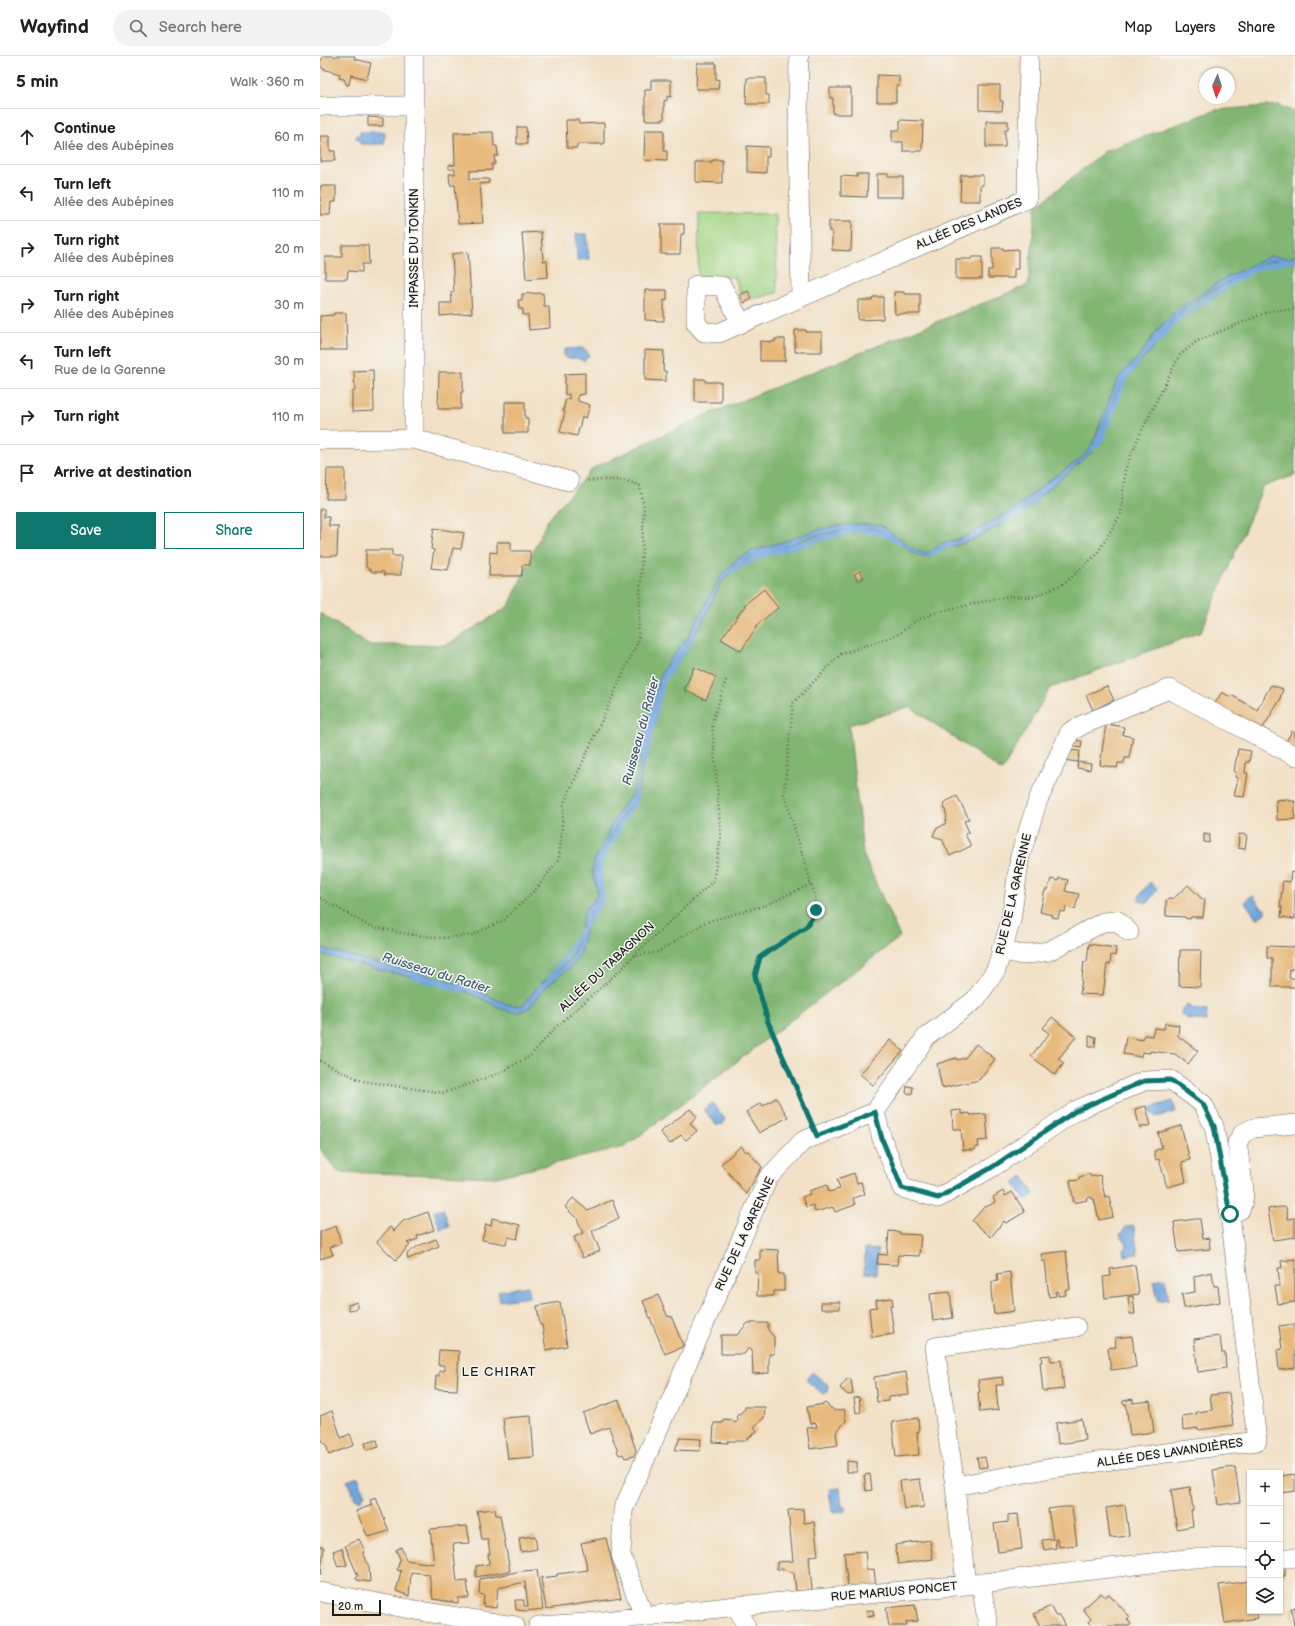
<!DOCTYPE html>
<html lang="en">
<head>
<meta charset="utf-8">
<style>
  :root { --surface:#fff; --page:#f2f2f2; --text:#202124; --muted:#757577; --line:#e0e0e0; --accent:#0f766e }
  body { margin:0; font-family:"Balsamiq Sans",sans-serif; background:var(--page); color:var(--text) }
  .controls { position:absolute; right:12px; bottom:12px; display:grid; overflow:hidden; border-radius:0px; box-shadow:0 1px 3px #0004 }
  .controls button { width:36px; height:36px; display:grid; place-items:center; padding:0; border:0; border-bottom:1px solid var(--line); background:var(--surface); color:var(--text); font:20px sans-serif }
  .compass { position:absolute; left:879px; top:12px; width:36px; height:36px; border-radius:50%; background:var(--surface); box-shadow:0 1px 3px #0004; rotate:183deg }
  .scale { position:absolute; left:12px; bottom:10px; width:49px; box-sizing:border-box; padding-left:4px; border:2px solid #1c1c1c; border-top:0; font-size:11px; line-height:14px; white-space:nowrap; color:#1c1c1c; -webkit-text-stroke:3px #f6f6f2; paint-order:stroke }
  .stop { position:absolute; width:12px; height:12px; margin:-9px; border:3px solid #0f766e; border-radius:50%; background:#fff }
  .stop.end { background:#0f766e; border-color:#fff; box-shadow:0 1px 4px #0008 }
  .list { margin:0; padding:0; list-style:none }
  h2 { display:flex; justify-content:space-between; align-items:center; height:52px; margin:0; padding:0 16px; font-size:17px }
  h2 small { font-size:13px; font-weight:400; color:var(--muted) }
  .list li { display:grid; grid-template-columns:26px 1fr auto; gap:12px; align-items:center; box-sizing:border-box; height:56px; padding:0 16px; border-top:1px solid var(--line) }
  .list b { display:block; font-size:15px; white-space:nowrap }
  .list p { margin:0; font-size:13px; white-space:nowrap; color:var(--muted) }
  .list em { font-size:13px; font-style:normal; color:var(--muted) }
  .actions { display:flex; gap:8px; padding:12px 16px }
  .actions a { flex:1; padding:9px 0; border:1px solid var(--accent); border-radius:0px; text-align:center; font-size:14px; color:var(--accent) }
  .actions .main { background:var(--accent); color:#fff }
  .icon { flex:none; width:22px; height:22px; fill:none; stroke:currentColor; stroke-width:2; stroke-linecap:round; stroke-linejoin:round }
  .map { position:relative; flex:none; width:975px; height:1570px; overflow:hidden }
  header { display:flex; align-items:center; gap:24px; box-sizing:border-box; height:56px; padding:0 20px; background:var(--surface); border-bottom:1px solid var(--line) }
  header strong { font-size:19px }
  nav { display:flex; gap:22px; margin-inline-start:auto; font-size:14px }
  .search { width:280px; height:36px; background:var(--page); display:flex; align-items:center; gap:10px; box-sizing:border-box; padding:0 14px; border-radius:22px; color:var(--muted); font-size:15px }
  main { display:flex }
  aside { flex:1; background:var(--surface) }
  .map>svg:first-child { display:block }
</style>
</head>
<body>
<header>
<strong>Wayfind</strong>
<div class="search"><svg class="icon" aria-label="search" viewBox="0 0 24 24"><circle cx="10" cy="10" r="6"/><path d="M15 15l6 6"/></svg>Search here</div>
<nav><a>Map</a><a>Layers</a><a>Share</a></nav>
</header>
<main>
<aside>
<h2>5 min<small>Walk · 360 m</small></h2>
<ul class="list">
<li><svg class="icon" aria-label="ahead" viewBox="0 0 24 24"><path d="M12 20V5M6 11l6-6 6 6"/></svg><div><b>Continue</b><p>Allée des Aubépines</p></div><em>60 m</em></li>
<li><svg class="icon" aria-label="left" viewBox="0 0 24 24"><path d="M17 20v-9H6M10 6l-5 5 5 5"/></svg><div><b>Turn left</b><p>Allée des Aubépines</p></div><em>110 m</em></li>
<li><svg class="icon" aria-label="right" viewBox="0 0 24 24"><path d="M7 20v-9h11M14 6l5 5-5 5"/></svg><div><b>Turn right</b><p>Allée des Aubépines</p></div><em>20 m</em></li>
<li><svg class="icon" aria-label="right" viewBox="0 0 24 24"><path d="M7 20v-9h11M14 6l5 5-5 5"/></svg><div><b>Turn right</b><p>Allée des Aubépines</p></div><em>30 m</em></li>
<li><svg class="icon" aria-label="left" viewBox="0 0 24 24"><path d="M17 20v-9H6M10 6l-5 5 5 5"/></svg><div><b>Turn left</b><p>Rue de la Garenne</p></div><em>30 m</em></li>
<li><svg class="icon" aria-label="right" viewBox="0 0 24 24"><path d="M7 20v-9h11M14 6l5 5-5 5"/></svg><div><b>Turn right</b></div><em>110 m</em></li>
<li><svg class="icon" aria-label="arrive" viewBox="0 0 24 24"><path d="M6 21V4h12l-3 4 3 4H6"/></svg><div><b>Arrive at destination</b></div></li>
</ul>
<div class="actions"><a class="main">Save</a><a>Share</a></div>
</aside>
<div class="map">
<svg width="975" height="1570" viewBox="0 0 975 1570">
  <rect width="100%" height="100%" fill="#f6f6f2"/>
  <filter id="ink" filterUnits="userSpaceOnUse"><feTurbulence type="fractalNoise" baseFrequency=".025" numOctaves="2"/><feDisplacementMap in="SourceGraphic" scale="8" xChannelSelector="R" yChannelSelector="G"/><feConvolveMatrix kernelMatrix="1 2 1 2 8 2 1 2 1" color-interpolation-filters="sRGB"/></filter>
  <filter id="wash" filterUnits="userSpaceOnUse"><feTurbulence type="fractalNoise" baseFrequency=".012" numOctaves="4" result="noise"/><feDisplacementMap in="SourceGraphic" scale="16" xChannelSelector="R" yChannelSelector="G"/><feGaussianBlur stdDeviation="0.9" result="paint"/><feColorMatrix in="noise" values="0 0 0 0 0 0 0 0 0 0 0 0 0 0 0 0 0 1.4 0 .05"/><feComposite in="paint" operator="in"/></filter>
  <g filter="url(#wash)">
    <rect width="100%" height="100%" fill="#f2e1c6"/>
    <path fill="#a2d584" stroke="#5f7850" d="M379 157 455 158 457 237 432 243 428 235 420 239 415 221H378Z"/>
    <path fill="#81b672" stroke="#4e6947" d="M958 49 975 56V419L943 431 881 576 730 632 682 715 590 651 529 669 543 798 580 881 305 1091 176 1121 18 1116 0 1093V557L48 589H127L189 550 227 465 273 412 384 360 708 229 716 151 785 95 896 54Z"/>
    <path fill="#71a5dd" stroke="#46607c" d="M40 76H65L64 88H40V86L36 82 37 79 40 78Z
      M256 178H267L269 203 257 204Z
      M950 200 968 202 975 200V204L949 205 941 208 874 245 864 252 851 266 832 294 804 321 789 355 778 388 771 397C733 429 695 465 650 485 641 489 632 490 623 492 611 496 609 504 595 498L563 476 553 472 525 474 490 481 464 491 430 501 416 511 401 527 381 569 343 624 336 645 318 735C314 746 307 752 302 761 294 773 286 789 281 802 275 817 286 828 283 841 280 850 272 852 269 860L262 889 259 900 253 909 228 929 209 952 198 956H192L182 953 161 942 136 932 104 923 69 916 0 898V891C50 908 102 914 152 932 164 936 190 954 203 949L220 928 238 915 250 903 256 890 265 854 268 850 273 846 277 839V833L272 816 274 806 298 756 309 742 314 733 320 708 321 689 338 625 347 607 368 581 401 520 416 504 432 495 469 484 494 475 514 470 535 468 560 469 597 495 605 497 611 495 624 486 640 483 654 476 691 455 735 420 758 405 768 396 774 385 797 324 805 314 818 302 838 273 857 253 907 221Z
      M262 292 267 295 269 300 264 305 257 302H247L243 299 245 293Z
      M830 826 838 833 830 843 828 847 819 845 820 839Z
      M932 839 942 852 945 853V857L937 863 925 846 926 844Z
      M867 949 874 953 887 955 886 965 868 963 861 958 862 952H865Z
      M853 1045 856 1056 836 1061 835 1059 832 1058 831 1054 833 1051Z
      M392 1047 405 1063 402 1069 398 1068 397 1070 384 1054Z
      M703 1120 714 1138 705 1144 694 1126Z
      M123 1152 129 1170 120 1173 114 1155Z
      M814 1170 818 1198 804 1200 803 1193H806L805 1185 800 1179 806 1171Z
      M545 1193 558 1194 556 1218 544 1217Z
      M845 1222 849 1243 838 1245 834 1224Z
      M208 1230 209 1241 180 1245 178 1235Z
      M492 1316 509 1330 508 1336 503 1338 486 1324Z
      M38 1421 45 1439 42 1440 43 1443 41 1445 38 1444 37 1442 35 1443 27 1425Z
      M520 1432 522 1450 525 1451V1455L512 1456 509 1433Z"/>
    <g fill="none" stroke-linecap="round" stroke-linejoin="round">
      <path stroke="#71a5dd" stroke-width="5" d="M835 288 858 262 934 213 969 204H975
        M773 392 780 386 806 321 818 307
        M685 464 697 459 716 443
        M612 497 630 489
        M409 516 441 499 539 473 567 479 579 486
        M325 703 343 624 373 581
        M94 921 142 934
        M230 923 282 844 279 808 315 744 316 738"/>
    </g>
    <g id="blocks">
      <path fill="#e7b97b" d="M4 0H35L34 3 51 7 47 23 31 19 29 29H27L24 23 19 22 20 18 3 13 0 9V6Z
        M377 7H396V23L399 24 398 33H376Z
        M557 19 579 20V30H576V46H557Z
        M427 22H446V39H449V48H426Z
        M331 24H351V41L347 40V44L344 45V64H325V34H331Z
        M659 29H680V45H683L682 55 659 54Z
        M510 32H531V58H513V42H510Z
        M48 61 63 62V70H48Z
        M246 64H258L259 68 284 67V88H257V92H247Z
        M580 64 603 65 602 95H583V86H572V74H580Z
        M666 65H688V74H685V91H666Z
        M197 71H206L207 88H197Z
        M325 74H344V95H347V105L324 104Z
        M173 76 174 90H177L178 100H174L175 108H172V114L150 115V123H169V127L160 128 163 167 138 168 135 129H130L129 118H135V113H128V110L135 109 134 77Z
        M0 80H10V95H15V105H0Z
        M427 90 449 91V101H446V117L427 116Z
        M392 104H402V127L376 126V106H392Z
        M537 118H548L547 141 521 140V120L537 121Z
        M557 118H568V121H583V141H557Z
        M641 119H663V129H660V145H640Z
        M0 130H16V146H11L10 159H0Z
        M509 165H532L531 195 512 194V175H509Z
        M341 168H364V178H361L360 198H341Z
        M221 176 223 205H227L228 221 206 223 202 177Z
        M22 189H48L49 208H42V216L28 215 27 223H5V201H22Z
        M672 192H683V194L698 193V213H694V222H668V214H672Z
        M148 196 152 257 120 260V247H132L131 236H134L132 198Z
        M652 201H662V223H636V203H652Z
        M325 234H347V245L344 244V265L325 264Z
        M428 235 432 243 424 247 420 239Z
        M574 236H584V238H600V258H575Z
        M223 237 224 250H229L230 272 209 274 208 259H203V253H199L198 244H202V238Z
        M553 241H563V263L538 264V244H552Z
        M14 257H26L27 294H0V260L14 259Z
        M475 274H486V276H502V296H475Z
        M455 283H465V305H440V285L455 286Z
        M325 294 344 295 343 315H346V325L325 324Z
        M53 314 54 355 32 356V336L35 335 34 315Z
        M119 316H143V336H141V353H118Z
        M265 317V338L258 339V345L270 349 266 362 262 361 257 380 240 376 245 356 243 355 246 342 249 343V338L245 339V318Z
        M375 323H385V326H401V346H375Z
        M185 346H205V362H208V377H185Z
        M7 413H25V443H6Z
        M0 453H4V461H9V470H18L17 500H0Z
        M114 472 144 477 141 493 133 492 128 514 111 512 114 494 111 493Z
        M177 486H191V495H210V509H202V520H169L170 496 177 497Z
        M46 494H72V500H81V519H64V516H53L46 511Z
        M540 515 544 522 538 525 534 518Z
        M444 533 458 552 439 567 421 595 401 583 425 550 424 549Z
        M374 611 396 621 386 644 364 634Z
        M951 629 963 633 960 642H961L941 675 895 647 902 636 910 641 911 639 937 654Z
        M787 630 794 644 773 654 766 639Z
        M786 668 804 671 803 679 813 681 809 702H805L804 707H798L797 712 780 709Z
        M972 675 975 677V695L964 689Z
        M753 684 762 685 761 692 749 690Z
        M918 693 931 695 929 706H926L925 717H928L924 741 914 740 918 722 915 721 916 716 914 715Z
        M747 694 760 695 758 706 743 704Z
        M758 706 771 708 770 714 757 712Z
        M637 740 649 763 644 765 649 776 645 778 651 790 630 800 622 783 613 780 616 773 625 768 627 761 623 747Z
        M968 743V745H975V763L957 764 956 744Z
        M884 778 890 779 889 787 884 786Z
        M919 778 927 779 925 793 918 792Z
        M971 816 975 817V863L961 861 962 851H960L963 825 970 826Z
        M739 822 748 824 745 835 759 838 755 853 746 851 745 856 740 855 738 862 731 861 732 859 720 856 725 834H728L731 823 738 825Z
        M868 829 882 843H885L883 861H871L870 863 865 862V861L846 860V844L854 842Z
        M769 888 796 892 795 900 791 899 790 909 787 908 783 939 760 938 764 906H767Z
        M947 890 975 891V913H970L969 922H975V931H952V902H947Z
        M860 894H881L880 931 859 930Z
        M732 961 756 981 738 1003 744 1007 735 1019 711 1000 729 978 723 972Z
        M845 967 859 969 858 980 878 995 868 1008 855 998 830 995V997L822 996 821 1001 803 998 806 981 823 984 824 979 832 980 834 972 844 973Z
        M769 980 776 981 775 991H769Z
        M570 984 583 995 553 1029 540 1018Z
        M656 988 675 1003 659 1024 622 1032 617 1008 636 1002 637 1004 645 1002Z
        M587 1030 593 1031 592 1038 586 1037Z
        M456 1042 468 1061 439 1077 426 1056 441 1047 443 1050Z
        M826 1050 831 1069 820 1072 815 1053Z
        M370 1053 377 1061 370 1067 377 1075 366 1084 361 1079 350 1088 340 1076Z
        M641 1054 642 1058 650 1057V1059L666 1058 668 1084 658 1085 659 1091H655V1094H643L641 1073H633L632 1055Z
        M861 1070 870 1104 862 1106 866 1126 847 1131 839 1103 836 1104 834 1095 842 1092 838 1077Z
        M421 1090 426 1096 428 1095 442 1111 426 1138 401 1108Z
        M534 1117 537 1127 541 1126 545 1138 533 1142 535 1149 515 1156 513 1151 495 1156 493 1149 486 1151 482 1141 490 1138 489 1135 507 1129 509 1136 520 1133 517 1123Z
        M770 1118 771 1121 780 1119 785 1141 789 1140 793 1161 779 1164 774 1143H772L771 1141 766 1142 767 1144 754 1147 750 1125 759 1124V1121Z
        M683 1135 685 1140 692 1136 705 1156 686 1167 684 1165 671 1181 652 1165 665 1150 666 1151 675 1146 673 1141Z
        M253 1142 268 1155 292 1144 299 1162 272 1175 280 1195 262 1202 254 1181 263 1177 256 1160 255 1161 245 1151Z
        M961 1151H966L968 1163 975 1162V1181L953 1184 948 1153Z
        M108 1156 114 1174 97 1180 98 1183 87 1187 90 1189 76 1204 57 1186 70 1171 74 1175 83 1165Z
        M172 1162 200 1169 197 1183 188 1181 186 1188 162 1184 166 1168 171 1170Z
        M876 1163H880L883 1183 889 1182 890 1193 858 1196 854 1166Z
        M16 1170 21 1187 10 1191 13 1199 0 1203V1176Z
        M569 1175 580 1176V1178L601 1179 599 1200 578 1199 577 1209 557 1208 558 1198 567 1199Z
        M116 1183 119 1190 88 1203 87 1198 98 1190Z
        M440 1193 458 1194 459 1218H464V1235H454V1240H437L438 1217H435V1204H440Z
        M746 1195 750 1234H745L746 1239 738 1240V1235L735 1236 736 1240 729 1241 725 1205H722L721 1198Z
        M975 1203V1246L958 1248 955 1230H960L958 1212H962L961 1205Z
        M815 1209 819 1238 785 1242 783 1221 791 1220 790 1213Z
        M690 1216 694 1255 674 1258 671 1236 672 1235V1226L678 1225 677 1218Z
        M892 1216 894 1230H898L900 1246 864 1252 862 1238 875 1236 874 1220Z
        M630 1236 633 1262 613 1265 610 1238Z
        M338 1239 348 1261 351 1260 363 1289 362 1291 345 1298 323 1245Z
        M813 1240 815 1258H810L808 1241Z
        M572 1242 573 1249H570L574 1278 552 1281 549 1252 557 1251 556 1244Z
        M37 1246V1253L29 1254 28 1249Z
        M240 1246 247 1290 226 1294 222 1269H220L217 1250Z
        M501 1246H520V1253H501Z
        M428 1267H448V1274L454 1281V1298H449V1317L433 1318 432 1293H428L424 1298H401V1279H417Z
        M975 1268V1312L959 1314 957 1294 962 1293 959 1270Z
        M812 1280 816 1311 791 1314 788 1292 796 1291 795 1282Z
        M900 1280 902 1297H905L906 1312 878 1316 874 1283Z
        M119 1294 139 1295 137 1334 115 1333 116 1320H119V1315H124V1309H118Z
        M730 1299 731 1305 741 1304 744 1333 723 1335 720 1306H722L721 1300Z
        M586 1316 589 1339 568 1341V1345L557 1346 554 1321Z
        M682 1321 683 1329H676L678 1354 660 1356 658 1336H660L658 1324Z
        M527 1323H531L533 1338 528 1339 520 1332Z
        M909 1337 913 1369 879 1374 878 1372 863 1374 862 1360 877 1358 876 1356 892 1354 890 1339Z
        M539 1341 541 1356 536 1357 534 1342Z
        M813 1343V1347L830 1345 834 1376 810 1379 806 1348H803V1345Z
        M299 1344 316 1394 314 1400 305 1402 303 1398 299 1399 289 1371 270 1378 263 1357Z
        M505 1347 515 1355 524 1353 526 1365 516 1377 518 1389 490 1393 487 1372 497 1371 496 1367 490 1368 487 1351 504 1348Z
        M425 1351H445L444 1362 434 1371 437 1375 425 1385H408V1387L393 1386 394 1367H403V1363L412 1364 415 1367 419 1364 416 1361 425 1353Z
        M12 1355 21 1382 30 1378 34 1389 9 1399 6 1388H4L0 1380V1360Z
        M211 1360 214 1401 188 1403 183 1362Z
        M598 1362 599 1376H597L599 1399 576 1401 572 1366Z
        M762 1363 765 1384 738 1388 736 1367Z
        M360 1382 381 1383 380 1395 355 1394Z
        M57 1384 59 1391 47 1394 45 1387Z
        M665 1401 667 1411 659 1412 657 1402Z
        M527 1405 537 1406V1416H527Z
        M915 1411 920 1446 898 1449 893 1414Z
        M550 1418 552 1434 546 1435 544 1419Z
        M975 1418V1435L960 1437V1420Z
        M600 1423 604 1451 584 1453 580 1425Z
        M870 1431 873 1454 871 1455 873 1470 857 1473 851 1434Z
        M56 1442 69 1475 48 1481 36 1455 52 1449 50 1444Z
        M805 1449 809 1480 790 1482 786 1452Z
        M744 1451H752L757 1489 739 1491 737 1483H735L736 1492 724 1494 722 1484 733 1483 728 1453Z
        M175 1453 176 1459H180L190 1515 156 1521V1510L169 1508 168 1498H170L168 1484H162L157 1455Z
        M483 1453 484 1467 494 1466 498 1499 489 1500 492 1534 476 1535 474 1517 462 1513H457V1506L473 1505 468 1454Z
        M698 1458 702 1493 678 1496 674 1468 688 1466V1459Z
        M147 1470 150 1487 133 1488 137 1526 147 1525 149 1542H138V1547L113 1543 109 1518 91 1516 89 1540 76 1535 81 1515 77 1514 80 1503 76 1494 81 1491 86 1504 114 1508 110 1473Z
        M215 1480 217 1493 201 1496 199 1482Z
        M286 1482 301 1542 226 1553 221 1522 237 1520V1518L268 1514 261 1487Z
        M39 1483 45 1495 43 1496 49 1511 50 1526 37 1524 36 1521 38 1520 25 1490Z
        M610 1484 613 1503 578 1508 575 1489Z
        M0 1490 4 1491 1 1518H0Z
        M22 1492 27 1509 18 1511 13 1495Z
        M545 1495 547 1514 554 1513 556 1531 528 1533 524 1497Z
        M965 1511V1520H960V1512Z
        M217 1514 223 1553 206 1555 196 1554 195 1544H204V1550H208L205 1526 178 1532 176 1552 163 1550 164 1539 159 1538 160 1523 202 1515Z
        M930 1525V1555H936L938 1562 905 1567 899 1529Z
        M781 1537 785 1541 789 1538 810 1561 807 1563 811 1568 809 1570H772L768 1566 771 1563 763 1553Z
        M595 1549 598 1565 586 1566 587 1570H569L566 1552Z
        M731 1550 737 1561 739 1559 745 1570H720L714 1558Z
        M975 1551V1569L974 1570 971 1553Z
        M553 1554 554 1560 547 1561 546 1555Z"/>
    </g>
  </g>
  <g filter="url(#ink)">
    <use href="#blocks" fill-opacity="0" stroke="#676158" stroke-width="1"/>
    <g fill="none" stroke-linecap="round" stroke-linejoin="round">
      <g stroke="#676158" stroke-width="20">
        <path id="minor" d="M479 0 478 71 481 241
          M0 50H94
          M421 267 402 230 376 229V267L384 276 399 277 707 143 709 0
          M94 383V0
          M0 384 94 383 249 425
          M681 894 702 899 729 895 783 866 798 865 809 876
          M555 1056 562 1083 582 1132 618 1142 671 1112 757 1054 824 1025 851 1024 883 1048 894 1070 910 1158 937 1385 732 1412 635 1430 646 1529
          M910 1158 920 1154 923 1146 924 1134 917 1087 923 1077 934 1072 975 1068
          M635 1430 615 1291 756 1271
          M960 1502H975
          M661 1527 668 1570
          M0 1536 106 1556 195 1570
          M417 1550 426 1570
          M324 1560 301 1499 303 1454 448 1122 483 1085 555 1056 606 981 655 944 676 914 691 864 700 800 718 744 750 676 762 669 849 633 975 700
          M218 1570 266 1567 417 1550 646 1529 874 1502H930"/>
      </g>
      <path stroke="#676158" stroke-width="2.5" stroke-dasharray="1 3" stroke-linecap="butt" d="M0 842 49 870 87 878 123 882 152 879 184 864 217 832 239 803 244 747 318 585 324 452 320 430C303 421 284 424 265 425
        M313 900 338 896 386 866 446 849 491 828
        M0 1005 42 1025 124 1037 180 1017 210 1000 235 972 305 910 313 900 393 825 401 781 392 667 406 624
        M490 1063 448 966 435 920 440 901 487 870 496 854 495 840 464 738 473 647 521 598 579 578 595 565 617 556 689 540 714 541 745 527 776 499 801 458 805 414 820 378 859 300 877 285 950 255 975 253"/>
      <use href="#minor" stroke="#fff" stroke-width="19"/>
    </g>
  </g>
  <g fill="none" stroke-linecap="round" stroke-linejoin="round" filter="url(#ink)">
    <path stroke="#0f766e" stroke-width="5" d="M496 854 487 870 440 901 435 920 448 966 497 1080 555 1056 562 1083 582 1132 618 1142 671 1112 757 1054 824 1025 851 1024 883 1048 894 1070 910 1158"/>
  </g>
  <g text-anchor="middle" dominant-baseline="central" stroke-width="3" stroke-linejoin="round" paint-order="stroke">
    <g font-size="12" fill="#1c1c1c" stroke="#f6f6f2">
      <text transform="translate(649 168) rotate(-23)">ALLÉE DES LANDES</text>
      <text transform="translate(94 192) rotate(-90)">IMPASSE DU TONKIN</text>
      <text transform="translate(694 838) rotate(-77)">RUE DE LA GARENNE</text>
      <text transform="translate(287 911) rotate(-43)">ALLÉE DU TABAGNON</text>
      <text transform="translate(425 1178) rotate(-65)">RUE DE LA GARENNE</text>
      <text transform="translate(850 1397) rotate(-8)">ALLÉE DES LAVANDIÈRES</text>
      <text transform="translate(574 1536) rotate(-5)">RUE MARIUS PONCET</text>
    </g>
    <g font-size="13" font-style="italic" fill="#425a73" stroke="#f6f6f2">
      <text transform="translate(321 675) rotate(-75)">Ruisseau du Ratier</text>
      <text transform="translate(116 917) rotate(17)">Ruisseau du Ratier</text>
    </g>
    <g font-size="13" letter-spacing="1" fill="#1c1c1c" stroke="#f6f6f2">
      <text x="179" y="1316">LE CHIRAT</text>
    </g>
  </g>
</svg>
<div class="controls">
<button>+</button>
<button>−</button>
<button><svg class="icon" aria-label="locate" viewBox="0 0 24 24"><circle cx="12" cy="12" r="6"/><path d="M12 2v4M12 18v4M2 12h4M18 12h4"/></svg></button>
<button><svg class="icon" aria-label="layers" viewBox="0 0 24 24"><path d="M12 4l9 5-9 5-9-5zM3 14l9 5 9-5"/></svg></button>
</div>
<svg class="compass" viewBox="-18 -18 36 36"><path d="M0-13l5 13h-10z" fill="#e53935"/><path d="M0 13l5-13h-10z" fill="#757577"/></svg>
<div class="scale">20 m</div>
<div class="stop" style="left:910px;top:1158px"></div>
<div class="stop end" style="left:496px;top:854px"></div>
</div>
</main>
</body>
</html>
